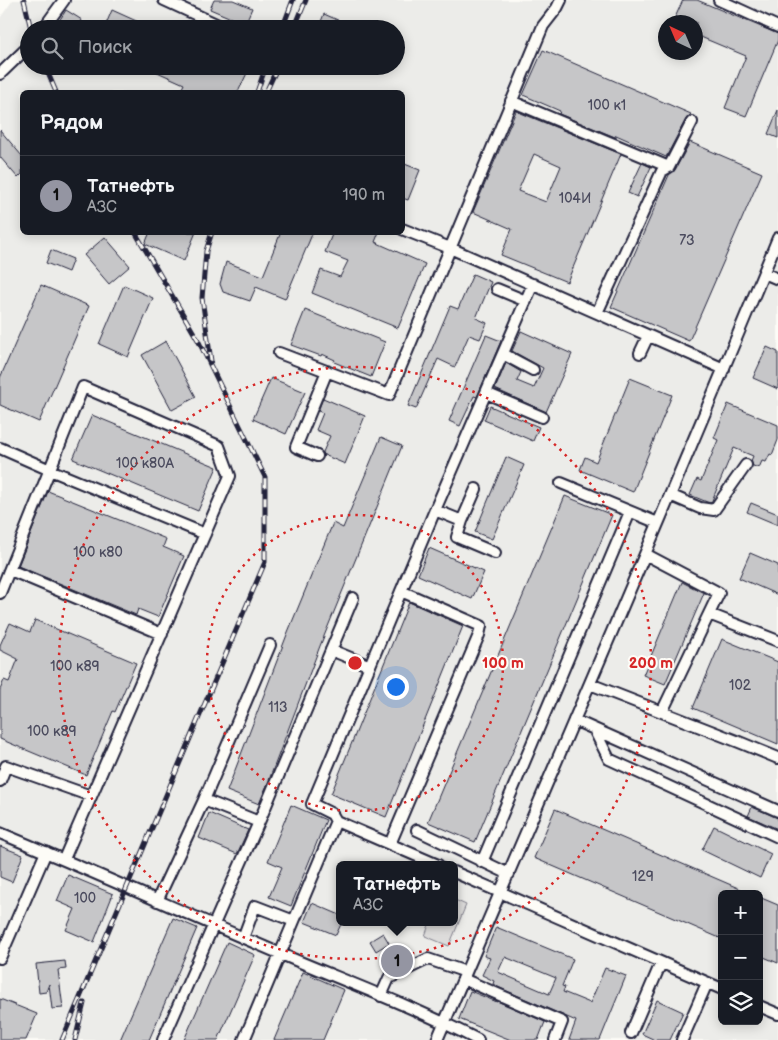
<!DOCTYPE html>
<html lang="ru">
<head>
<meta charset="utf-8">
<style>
  :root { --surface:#171b24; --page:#242831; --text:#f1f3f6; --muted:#9ea1a6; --line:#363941; --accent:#9495a2 }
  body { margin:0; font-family:"Balsamiq Sans",sans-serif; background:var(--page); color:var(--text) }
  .controls { position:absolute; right:15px; bottom:15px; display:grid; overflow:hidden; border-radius:8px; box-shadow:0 2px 12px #0003 }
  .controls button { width:45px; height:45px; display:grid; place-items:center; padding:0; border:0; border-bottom:1px solid var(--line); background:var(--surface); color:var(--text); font:25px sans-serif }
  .compass { position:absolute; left:658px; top:15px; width:45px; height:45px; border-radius:50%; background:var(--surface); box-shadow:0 2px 12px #0003; rotate:316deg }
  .you { position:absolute; left:395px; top:686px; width:18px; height:18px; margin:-12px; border:4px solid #fff; border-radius:50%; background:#1a73e8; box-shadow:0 0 0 8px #1a73e833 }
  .badge { display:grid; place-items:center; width:32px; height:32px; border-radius:50%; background:var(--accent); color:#111; font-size:16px; font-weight:700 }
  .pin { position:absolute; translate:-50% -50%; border:2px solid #fff; box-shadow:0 1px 5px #0006 }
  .popup { position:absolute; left:336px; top:861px; width:122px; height:65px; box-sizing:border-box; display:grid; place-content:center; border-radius:8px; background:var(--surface); filter:drop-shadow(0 1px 4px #0005); font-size:16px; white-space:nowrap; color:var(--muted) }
  .popup b { font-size:19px; color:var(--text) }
  .popup::after { content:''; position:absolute; left:50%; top:100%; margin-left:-10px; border:10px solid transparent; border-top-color:var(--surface) }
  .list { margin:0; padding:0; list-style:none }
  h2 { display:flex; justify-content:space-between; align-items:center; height:65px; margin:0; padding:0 20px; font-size:21px }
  h2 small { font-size:16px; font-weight:400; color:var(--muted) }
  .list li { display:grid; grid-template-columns:32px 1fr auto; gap:15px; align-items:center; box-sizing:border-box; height:80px; padding:0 20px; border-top:1px solid var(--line) }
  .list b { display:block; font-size:19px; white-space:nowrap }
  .list p { margin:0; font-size:16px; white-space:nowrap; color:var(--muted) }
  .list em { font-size:16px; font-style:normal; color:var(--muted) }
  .icon { flex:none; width:28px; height:28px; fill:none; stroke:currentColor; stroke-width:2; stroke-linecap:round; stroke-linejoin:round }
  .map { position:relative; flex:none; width:778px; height:1040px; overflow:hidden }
  .search { position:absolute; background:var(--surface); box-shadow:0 2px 12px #0003; left:20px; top:20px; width:385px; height:55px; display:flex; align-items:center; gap:12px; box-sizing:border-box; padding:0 18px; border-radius:28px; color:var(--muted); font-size:19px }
  .panel { position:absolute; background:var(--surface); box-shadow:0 2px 12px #0003; left:20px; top:90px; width:385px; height:145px; border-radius:8px }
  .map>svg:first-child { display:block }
</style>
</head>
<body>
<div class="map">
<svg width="778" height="1040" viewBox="0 0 778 1040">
  <rect width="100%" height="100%" fill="#fdfcf7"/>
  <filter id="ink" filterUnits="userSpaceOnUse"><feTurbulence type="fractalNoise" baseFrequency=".02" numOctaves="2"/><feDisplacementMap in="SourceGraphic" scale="10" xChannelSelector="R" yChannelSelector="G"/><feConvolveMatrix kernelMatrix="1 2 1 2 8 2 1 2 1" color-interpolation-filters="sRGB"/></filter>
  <g filter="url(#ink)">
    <path fill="#ecece9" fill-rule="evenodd" d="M13 0H778V1040H0V18ZM666 22H696V52H666ZM29 29H396V66H29ZM22 92H402V232H22ZM340 865H454V922H340ZM722 894H759V1021H722Z"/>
    <path fill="#dddcdb" stroke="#807f8b" d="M455 900 466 905 449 946 425 936 430 922H454Z"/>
    <path fill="#c6c6c8" stroke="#22223b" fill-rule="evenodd" d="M214 0H233L252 8 245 24 210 9Z
      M683 0H697L778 34V40L746 116 725 108 746 56 696 35V22H673Z
      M66 10 82 20 77 29H54Z
      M112 10 154 29H104Z
      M324 14 340 21 336 29H318Z
      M543 50 691 114 686 119 666 157 616 135 615 137 559 114 560 111 523 95Z
      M144 66H237L248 71 238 92H180L184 84Z
      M778 110V138L768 134Z
      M516 111 621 154 567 282 501 255 512 229 473 212ZM534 154 561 166 546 202 518 191Z
      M0 130 22 156V174L18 178 0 157Z
      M690 142 762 173 689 341 611 307 669 175 675 170Z
      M402 163 420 170 408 200 402 198Z
      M642 163 651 167 637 197 628 193Z
      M150 232H196L184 261 145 244Z
      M281 232H313L285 299 256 287 250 301 223 292 220 284 226 262 263 276Z
      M333 232H379L375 242 425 264 398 328 312 293 321 270 340 277 348 261 325 252Z
      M105 237 130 266 109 284 84 255Z
      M51 250 73 259 68 272 46 263Z
      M473 274 491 282 476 318 487 323 480 339 469 335 455 367 438 359 416 409 408 406 450 306 458 309Z
      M41 285 89 306 39 422 0 405V378Z
      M124 285 153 298 128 357 99 344Z
      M305 310 385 342 371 377 334 362 335 360 322 354 321 356 291 345Z
      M521 331 572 354 546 412 495 389 506 363 521 372 517 381 534 388 543 368 512 351Z
      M486 335 501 341 477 397 474 396 460 426 449 421Z
      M166 341 196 397 172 410 142 355Z
      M767 347 778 352V389L753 378Z
      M271 378 305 392 286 434 253 419Z
      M630 378 672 395 633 492 580 470 585 457 596 462Z
      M323 398 365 416 345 464 324 455 323 452 330 436 316 430 323 413 318 411Z
      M728 404 778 425V440L772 455 770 454 766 462 762 461 759 468 753 466 751 461 753 456 734 448 711 503 707 502 690 495 697 479 701 481 718 440 714 438Z
      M490 406 539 427 533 441 484 420Z
      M92 415 217 467 198 511 73 459Z
      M381 437 402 446 320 646 269 780 259 804 227 791 288 632 333 523 343 528Z
      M506 457 524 465 492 539 475 532Z
      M48 491 166 539 163 547 184 556 158 617 138 609 136 615 18 566Z
      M565 496 612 515 475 842 428 822Z
      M751 503 778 514V525L747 512Z
      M429 548 484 572 472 599 418 575Z
      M750 553 778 565V595L739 578Z
      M682 582 704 593 665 684 643 675Z
      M409 602 463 626 386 817 331 794Z
      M35 620 136 663 115 712 113 711 86 775 0 739V690L4 680 9 682 18 659 0 650V645L10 623 30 632Z
      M722 639 778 662V744L693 708Z
      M291 805 326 820 291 906 269 897 282 867 268 861Z
      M752 807 778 818V829L748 816Z
      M555 809 752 894H722V939L534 858Z
      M209 813 248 830 237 854 199 838Z
      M714 826 771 854 760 878 702 850Z
      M0 846 23 855 12 882 0 877Z
      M68 875 113 894 94 942 66 930 75 909 57 901Z
      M759 897 778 905V963L759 955Z
      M312 903 340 915V922H342L336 935 304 922Z
      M173 918 197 928 149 1040H120Z
      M496 927 573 959 562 986 565 987 563 992 590 1003 605 968 626 976 600 1040H569L576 1021 498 987 493 984 494 981 482 975 490 958 484 956ZM505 957 556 978 549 994 498 972Z
      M383 933 389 943 376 951 370 941Z
      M227 942 255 955 218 1040H184Z
      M395 956 401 965 388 971 383 964Z
      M65 961 66 969 58 970 63 1008 52 1009 49 984 46 992 39 993 36 964Z
      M303 972 344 990 323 1040H274Z
      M470 991 497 1002V1001L545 1022 538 1040H511L459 1019Z
      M0 999 37 1014 26 1040H0Z
      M657 1000 683 1012 670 1040H655L642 1034Z"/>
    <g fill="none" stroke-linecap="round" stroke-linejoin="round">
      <g stroke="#22223b" stroke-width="14">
        <path id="minor" d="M164 0 227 29
          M719 0 778 27
          M43 29 64 0
          M0 74 29 46
          M511 101 669 167
          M402 229 450 248 724 369
          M764 273 778 279
          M497 289 526 301
          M597 313 662 171 669 167 692 122
          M279 353 389 395 543 26 557 8 561 0
          M640 353 648 336
          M503 354 533 370
          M486 393 542 417
          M0 448 50 470 205 534
          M317 456 296 447 327 371
          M561 483 658 523
          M476 489 462 521 457 537 495 553
          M670 495 700 508 714 510 746 465
          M435 510 462 521
          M645 554 719 593 662 712
          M10 570 162 634
          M0 593 83 387 219 446 230 476 64 859
          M709 614 778 641
          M331 650 370 666
          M590 684 739 742 778 758
          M574 720 778 811
          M594 729 609 759 778 837
          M0 781 6 766 91 796
          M204 800 270 645
          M336 821 332 814 312 804 435 510 533 284
          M259 822 353 598
          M417 830 509 874
          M0 833C94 872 187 914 281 954 347 982 415 1007 478 1040
          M390 844 479 635 481 626 401 591
          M482 862 630 512
          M454 872 722 989
          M157 901 204 800 259 822 163 1040
          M243 938 255 906 294 921
          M0 958 46 852
          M463 979 562 1022 555 1040
          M381 996 389 978 428 959 466 972
          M759 1006 778 1014
          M631 1033 661 963
          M244 1040 336 821 438 865
          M437 1040C551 773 667 507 778 238
          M682 1040 707 983"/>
      </g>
      <use href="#minor" stroke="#fdfcf7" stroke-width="10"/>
      <g stroke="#22223b" stroke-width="5">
        <path id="rail" d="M24 0 31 29
          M282 29 293 0
          M294 29 306 0
          M45 66 56 92
          M257 92 266 66
          M266 92 278 66
          M211 361 202 298 206 251 212 232
          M62 1040 265 562V477L198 340 135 232
          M75 1040 84 1003"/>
      </g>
      <use href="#rail" stroke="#fdfcf7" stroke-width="3" stroke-dasharray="9" stroke-linecap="butt"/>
    </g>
  </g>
  <g fill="none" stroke="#d62828" stroke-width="2.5" stroke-dasharray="2.5 5">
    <circle cx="355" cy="663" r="148"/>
    <circle cx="355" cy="663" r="296"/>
  </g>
  <g text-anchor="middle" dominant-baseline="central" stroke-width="4" stroke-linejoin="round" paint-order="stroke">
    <g font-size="14" fill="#4b4b5e">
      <text x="607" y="105">100 к1</text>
      <text x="575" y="198">104И</text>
      <text x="687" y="240">73</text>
      <text x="145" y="463">100 к80А</text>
      <text x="98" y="552">100 к80</text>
      <text x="75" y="666">100 к89</text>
      <text x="740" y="685">102</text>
      <text x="278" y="707">113</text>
      <text x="52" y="731">100 к89</text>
      <text x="643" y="876">129</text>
      <text x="85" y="898">100</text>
    </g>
  </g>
  <circle cx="355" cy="663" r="8" fill="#d62828" stroke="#fdfcf7" stroke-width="2.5"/>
  <g font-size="15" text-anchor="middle" font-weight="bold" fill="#d62828" stroke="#fdfcf7" stroke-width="4" stroke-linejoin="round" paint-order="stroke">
    <text x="503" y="668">100 m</text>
    <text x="651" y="668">200 m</text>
  </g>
</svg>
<div class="controls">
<button>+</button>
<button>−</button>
<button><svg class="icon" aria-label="layers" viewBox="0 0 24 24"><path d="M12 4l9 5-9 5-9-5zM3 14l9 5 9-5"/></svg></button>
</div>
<svg class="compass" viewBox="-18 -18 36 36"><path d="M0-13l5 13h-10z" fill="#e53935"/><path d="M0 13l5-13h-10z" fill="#9ea1a6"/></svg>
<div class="you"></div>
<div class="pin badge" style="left:397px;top:961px">1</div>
<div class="popup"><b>Татнефть</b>АЗС</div>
<div class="search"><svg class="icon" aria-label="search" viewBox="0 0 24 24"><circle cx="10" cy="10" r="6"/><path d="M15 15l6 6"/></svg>Поиск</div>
<section class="panel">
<h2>Рядом<small></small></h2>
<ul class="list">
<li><span class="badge">1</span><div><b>Татнефть</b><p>АЗС</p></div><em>190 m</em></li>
</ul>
</section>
</div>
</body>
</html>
